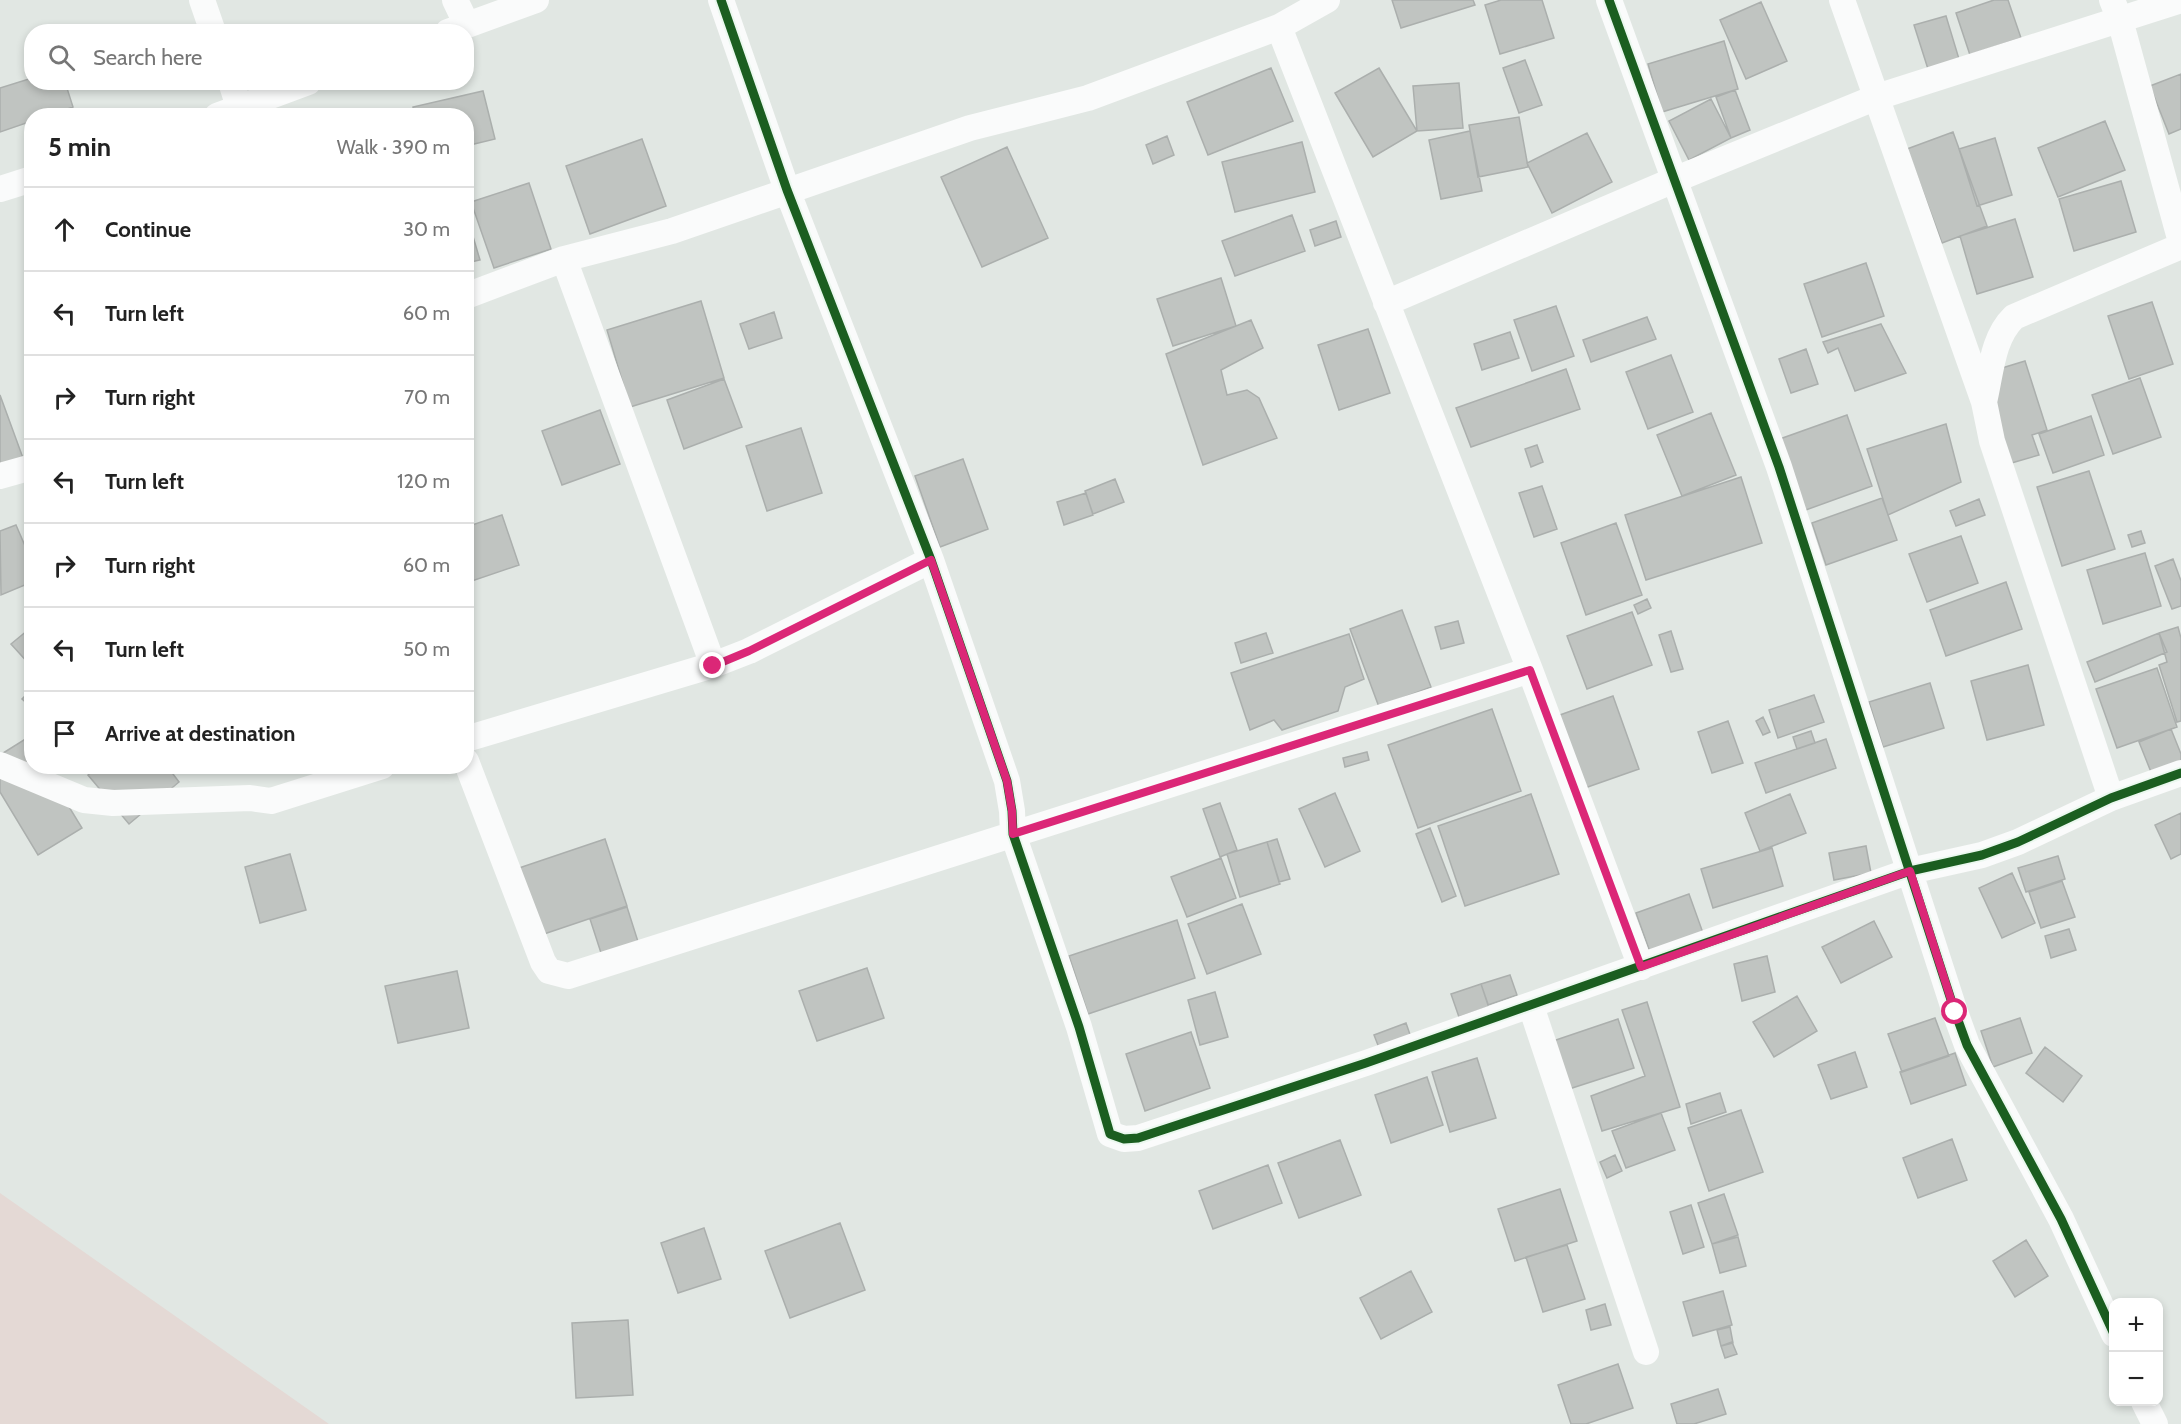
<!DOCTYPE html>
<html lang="en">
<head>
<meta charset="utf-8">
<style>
  :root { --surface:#fff; --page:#f2f2f2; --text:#222; --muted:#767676; --line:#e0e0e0 }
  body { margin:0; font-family:Cabin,sans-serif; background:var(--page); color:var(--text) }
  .controls { position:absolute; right:18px; bottom:18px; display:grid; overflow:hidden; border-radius:12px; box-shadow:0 3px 9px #0003 }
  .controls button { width:54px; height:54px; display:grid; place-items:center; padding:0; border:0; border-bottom:2px solid var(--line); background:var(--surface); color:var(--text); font:30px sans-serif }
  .stop { position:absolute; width:18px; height:18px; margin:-14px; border:4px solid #db2777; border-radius:50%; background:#fff }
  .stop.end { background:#db2777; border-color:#fff; box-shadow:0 2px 6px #0008 }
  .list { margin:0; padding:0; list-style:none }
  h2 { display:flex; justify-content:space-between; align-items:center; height:78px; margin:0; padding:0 24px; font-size:26px }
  h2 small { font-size:20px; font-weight:400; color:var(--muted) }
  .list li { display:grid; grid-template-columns:39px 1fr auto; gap:18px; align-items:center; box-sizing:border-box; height:84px; padding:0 24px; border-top:2px solid var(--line) }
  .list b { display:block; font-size:22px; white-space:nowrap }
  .list em { font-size:20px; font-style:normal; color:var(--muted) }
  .icon { flex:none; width:33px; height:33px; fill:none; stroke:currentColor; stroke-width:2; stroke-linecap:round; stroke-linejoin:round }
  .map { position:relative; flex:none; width:2181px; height:1424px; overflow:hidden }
  .search { position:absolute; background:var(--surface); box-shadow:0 3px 9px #0003; left:24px; top:24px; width:450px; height:66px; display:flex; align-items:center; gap:15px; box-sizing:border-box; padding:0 21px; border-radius:24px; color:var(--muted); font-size:22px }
  .panel { position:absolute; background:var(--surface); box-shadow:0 3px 9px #0003; left:24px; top:108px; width:450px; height:666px; border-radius:24px }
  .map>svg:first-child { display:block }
</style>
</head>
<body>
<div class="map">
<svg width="2181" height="1424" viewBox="0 0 2181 1424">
  <rect width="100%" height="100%" fill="#e1e7e3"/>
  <path fill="#e4d9d5" d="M0 1192V1193L329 1424H0Z"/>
  <path fill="#c0c4c1" stroke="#abafad" stroke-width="1.5" d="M1392 0H1473L1475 5 1401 28Z
    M1501 0H1542L1554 38 1500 54 1485 5Z
    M1994 0H2008L2021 38 1970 55 1956 13Z
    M1761 2 1787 61 1746 79 1720 20Z
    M1946 16 1959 59 1928 69 1914 25Z
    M1724 41 1738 89 1662 112 1648 64Z
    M1525 60 1542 105 1519 113 1503 68Z
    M1271 68 1293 121 1208 155 1187 102Z
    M1379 68 1417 131 1373 157 1335 93Z
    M2181 74V129L2169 134 2150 86Z
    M32 78V82H65L73 107 48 116H32V121L0 132V88Z
    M1459 83 1463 128 1417 131 1413 86Z
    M1735 90 1750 130 1731 138 1716 97Z
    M483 91 495 139 466 146V116H415L413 107Z
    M1711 99 1731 138 1689 160 1669 121Z
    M1519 117 1528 167 1478 177 1469 125Z
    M2105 121 2125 170 2058 197 2038 148Z
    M1470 131 1482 191 1441 199 1429 140Z
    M1953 132 1987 226 1942 243 1907 149Z
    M1587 133 1612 182 1552 213 1527 163Z
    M1167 136 1174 155 1153 164 1146 145Z
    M1995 138 2012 195 1977 206 1959 149Z
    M642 139 666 206 590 234 566 166Z
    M1302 142 1315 192 1235 212 1222 162Z
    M1007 147 1048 238 982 267 941 177Z
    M2121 181 2136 232 2074 251 2059 199Z
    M529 183 551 249 494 268 471 202Z
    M466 213 480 260 466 263Z
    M1292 215 1305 251 1235 276 1222 241Z
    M2015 219 2033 277 1977 294 1960 236Z
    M1336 221 1341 237 1315 246 1310 230Z
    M1866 263 1884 316 1822 337 1804 284Z
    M1221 278 1236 326 1173 346 1157 299Z
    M701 301 724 378 630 407 607 330Z
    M2152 302 2173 364 2129 379 2108 316Z
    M1556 306 1574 356 1532 371 1514 320Z
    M774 312 782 338 749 349 740 324Z
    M1647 317 1656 339 1591 362 1583 340Z
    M1251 320 1263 348 1221 370 1227 395 1247 390 1259 398 1277 438 1203 465 1166 354Z
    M1881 324 1906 373 1855 391 1838 348 1828 353 1823 342Z
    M1368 329 1390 393 1339 410 1318 345Z
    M1510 332 1519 358 1482 370 1474 344Z
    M1806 349 1818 384 1791 393 1779 359Z
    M1671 355 1693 412 1648 429 1626 372Z
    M2025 361 2047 430 2032 435 2039 455 2008 464 1979 375Z
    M1566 369 1580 409 1471 447 1456 408Z
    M2140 378 2161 437 2113 454 2092 395Z
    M724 379 742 427 684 449 667 400Z
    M0 395 23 458 0 467Z
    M600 410 620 464 562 485 542 431Z
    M1711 413 1736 475 1682 496 1657 435Z
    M1847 415 1872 486 1803 511 1777 440Z
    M2091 416 2104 455 2053 473 2039 434Z
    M1946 424 1961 482 1888 515 1867 449Z
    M801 428 822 493 767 511 746 446Z
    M1537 445 1543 462 1531 467 1525 449Z
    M963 459 988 529 940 547 915 476Z
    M2089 471 2115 549 2062 566 2037 487Z
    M1741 477 1762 543 1646 580 1625 515Z
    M1115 479 1124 502 1093 514 1085 491Z
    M1542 486 1557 529 1534 537 1519 493Z
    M1086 493 1093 515 1064 525 1057 502Z
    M1882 498 1897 540 1826 565 1812 523Z
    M1979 499 1985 515 1956 526 1950 511Z
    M502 515 519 565 466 583V527Z
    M1616 523 1642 595 1586 615 1561 543Z
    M16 525 32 562V582L1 595 0 531Z
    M2141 531 2145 543 2132 547 2128 535Z
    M1961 536 1978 583 1927 602 1909 554Z
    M2145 553 2161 606 2103 624 2087 570Z
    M2173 559 2181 581V606L2172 609 2155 566Z
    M2006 582 2022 629 1946 656 1930 610Z
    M1647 599 1651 608 1638 614 1634 605Z
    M1402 610 1431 687 1379 707 1350 629Z
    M1632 612 1652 665 1587 689 1567 636Z
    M1458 621 1464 643 1441 649 1435 627Z
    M2178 627 2181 638V721L2177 722 2159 665 2167 662 2159 633Z
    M28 630 32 634V661L29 664 11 644Z
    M1671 631 1683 669 1671 672 1659 635Z
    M1266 633 1273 653 1241 663 1235 643Z
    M2159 633 2167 652 2095 682 2087 662Z
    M1349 634 1364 679 1345 687 1338 711 1282 730 1274 720 1250 730 1231 673Z
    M2028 665 2044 725 1987 740 1971 681Z
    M2157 668 2177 727 2117 748 2096 689Z
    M1930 683 1944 728 1883 747 1869 702Z
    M32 689V708L22 699Z
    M1814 695 1824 722 1778 738 1769 710Z
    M1613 696 1639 769 1582 789 1557 716Z
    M1492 709 1521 791 1418 828 1388 745Z
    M1763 717 1770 732 1763 735 1756 721Z
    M1728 721 1743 763 1712 773 1698 732Z
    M2171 729 2181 754V766L2153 777 2139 742Z
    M1811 731 1815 743 1797 749 1793 737Z
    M27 738 32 745V766H44L82 828 38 855 0 792V755Z
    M1826 739 1836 768 1766 793 1755 763Z
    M1367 752 1369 760 1345 767 1343 758Z
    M99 766H167L179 782 129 824 88 775Z
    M1335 793 1360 851 1325 867 1299 809Z
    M1531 794 1559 874 1465 906 1438 826Z
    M1790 794 1806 833 1760 851 1745 813Z
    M1220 803 1237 850 1220 857 1203 809Z
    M2181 813V854L2171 859 2155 825Z
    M1430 828 1456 896 1442 902 1416 834Z
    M605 839 627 906 541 935 519 868Z
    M1277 839 1290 879 1279 882 1267 842Z
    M1267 842 1280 884 1240 897 1227 854Z
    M1866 846 1871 873 1834 880 1829 853Z
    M1772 848 1783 886 1713 908 1701 869Z
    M290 854 306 910 260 923 245 867Z
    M2058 856 2065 879 2026 892 2018 868Z
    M1221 858 1236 898 1187 917 1171 877Z
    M2012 873 2035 923 2002 938 1979 888Z
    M2062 881 2075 917 2041 928 2029 892Z
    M1689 894 1703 933 1650 952 1636 913Z
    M1242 904 1261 954 1207 974 1188 924Z
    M627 907 640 948 603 959 590 919Z
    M1177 920 1195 978 1088 1014 1069 956Z
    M1874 921 1892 957 1841 983 1822 947Z
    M2069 929 2076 950 2051 958 2045 936Z
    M1767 956 1775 992 1742 1001 1734 964Z
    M867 968 884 1018 817 1041 799 991Z
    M457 971 469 1028 398 1043 385 986Z
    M1510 975 1517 995 1488 1005 1481 984Z
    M1481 984 1489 1007 1459 1017 1451 994Z
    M1215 992 1228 1037 1200 1045 1188 1000Z
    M1797 996 1817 1031 1774 1057 1753 1022Z
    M1647 1002 1680 1107 1602 1131 1591 1096 1645 1076 1622 1010Z
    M1935 1018 1949 1056 1902 1072 1888 1034Z
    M2020 1018 2032 1053 1993 1067 1981 1031Z
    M1618 1019 1634 1068 1566 1090 1550 1042Z
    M1406 1023 1414 1046 1383 1058 1374 1035Z
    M1191 1032 1210 1088 1145 1111 1126 1054Z
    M2045 1047 2082 1076 2063 1102 2026 1073Z
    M1855 1052 1867 1087 1831 1099 1818 1065Z
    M1955 1053 1966 1085 1911 1104 1900 1072Z
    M1477 1058 1496 1118 1450 1132 1432 1072Z
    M1427 1077 1443 1125 1391 1143 1375 1095Z
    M1720 1093 1726 1112 1691 1124 1686 1104Z
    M1741 1110 1763 1172 1709 1191 1688 1128Z
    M1661 1113 1675 1150 1626 1168 1612 1131Z
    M1952 1139 1967 1180 1918 1198 1903 1158Z
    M1340 1140 1361 1195 1299 1218 1278 1163Z
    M1615 1155 1622 1171 1607 1178 1600 1162Z
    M1268 1165 1282 1203 1213 1229 1199 1191Z
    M1560 1189 1577 1241 1515 1261 1498 1209Z
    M1724 1194 1738 1235 1712 1244 1698 1203Z
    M1691 1205 1704 1247 1683 1254 1670 1212Z
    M840 1223 865 1290 790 1318 765 1251Z
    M704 1228 721 1279 678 1293 661 1243Z
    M1738 1237 1746 1266 1720 1273 1712 1244Z
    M2026 1240 2048 1276 2015 1297 1993 1261Z
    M1567 1245 1585 1299 1543 1312 1526 1257Z
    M1411 1271 1432 1312 1381 1339 1360 1298Z
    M1723 1291 1732 1325 1693 1336 1683 1302Z
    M1605 1304 1611 1325 1591 1330 1586 1310Z
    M628 1320 633 1395 576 1398 572 1323Z
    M1730 1327 1733 1343 1721 1346 1717 1330Z
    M1732 1342 1737 1354 1725 1358 1721 1346Z
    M1618 1364 1633 1408 1586 1424H1571L1558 1385Z
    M1718 1389 1726 1414 1694 1424H1677L1671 1404Z"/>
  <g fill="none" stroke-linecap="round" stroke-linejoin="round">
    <path stroke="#fafbfb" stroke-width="26" d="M202 0 213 32
      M455 0 467 25
      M721 0 787 190 931 560 1007 781 1012 811 1013 834 1079 1027 1110 1134 1124 1139 1138 1138 1366 1063 1910 871 1982 855 2018 842 2111 798 2181 773
      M1609 0 1779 467 1955 1012 1967 1045 2061 1219 2114 1334
      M1842 0 1984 402 1992 441 2111 798
      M2112 0 2120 20 2181 242
      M1279 27 1530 670 1641 967
      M448 32 536 0
      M231 82 239 107
      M217 116 308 82
      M0 189 32 179
      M564 259 713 665
      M466 296 564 259 672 231 970 128 1088 98 1279 27 1327 0
      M1386 303 1674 180 1877 97 2181 0
      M1984 402C1991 373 1992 338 2014 317L2181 246
      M0 476 32 467
      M466 739 713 665 749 651 931 560
      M466 761 543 962 549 971 568 976 1530 670
      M0 765 84 800 113 803 250 798 271 801 382 766
      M1531 1006 1646 1352
      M2144 1402 2155 1424"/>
    <g stroke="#ebf8ef" stroke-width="13">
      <path id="cycleway" d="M721 0 787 190 931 560 1007 781 1012 811 1013 834 1079 1027 1110 1134 1124 1139 1138 1138 1366 1063 1910 871 1982 855 2018 842 2111 798 2181 773
        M1609 0 1779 467 1955 1012 1967 1045 2061 1219 2114 1334"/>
    </g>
    <use href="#cycleway" stroke="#1b5e20" stroke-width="9"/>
  </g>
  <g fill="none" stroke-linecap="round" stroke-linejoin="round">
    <path stroke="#db2777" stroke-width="8" d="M713 666 749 651 931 560 1007 781 1012 811 1013 834 1530 670 1641 967 1910 871 1955 1012"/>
  </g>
</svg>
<div class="controls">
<button>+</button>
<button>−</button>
</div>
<div class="stop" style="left:1955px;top:1012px"></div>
<div class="stop end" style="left:713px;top:666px"></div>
<div class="search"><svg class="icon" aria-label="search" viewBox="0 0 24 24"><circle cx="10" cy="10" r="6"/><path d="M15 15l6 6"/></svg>Search here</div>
<section class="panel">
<h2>5 min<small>Walk · 390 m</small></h2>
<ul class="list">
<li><svg class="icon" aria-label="ahead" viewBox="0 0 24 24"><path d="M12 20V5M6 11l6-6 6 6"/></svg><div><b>Continue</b></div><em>30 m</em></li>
<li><svg class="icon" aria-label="left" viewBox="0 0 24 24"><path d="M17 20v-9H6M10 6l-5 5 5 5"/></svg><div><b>Turn left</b></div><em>60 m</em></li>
<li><svg class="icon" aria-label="right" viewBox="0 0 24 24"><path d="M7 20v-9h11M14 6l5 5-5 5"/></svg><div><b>Turn right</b></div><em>70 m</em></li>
<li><svg class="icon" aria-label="left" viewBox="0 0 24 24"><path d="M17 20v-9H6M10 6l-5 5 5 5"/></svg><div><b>Turn left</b></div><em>120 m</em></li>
<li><svg class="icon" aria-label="right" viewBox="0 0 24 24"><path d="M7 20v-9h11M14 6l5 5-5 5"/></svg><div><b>Turn right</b></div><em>60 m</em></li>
<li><svg class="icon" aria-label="left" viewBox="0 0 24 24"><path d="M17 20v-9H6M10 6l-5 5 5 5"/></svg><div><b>Turn left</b></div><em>50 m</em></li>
<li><svg class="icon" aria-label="arrive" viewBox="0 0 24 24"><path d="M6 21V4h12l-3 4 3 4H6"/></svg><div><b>Arrive at destination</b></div></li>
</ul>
</section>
</div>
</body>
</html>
